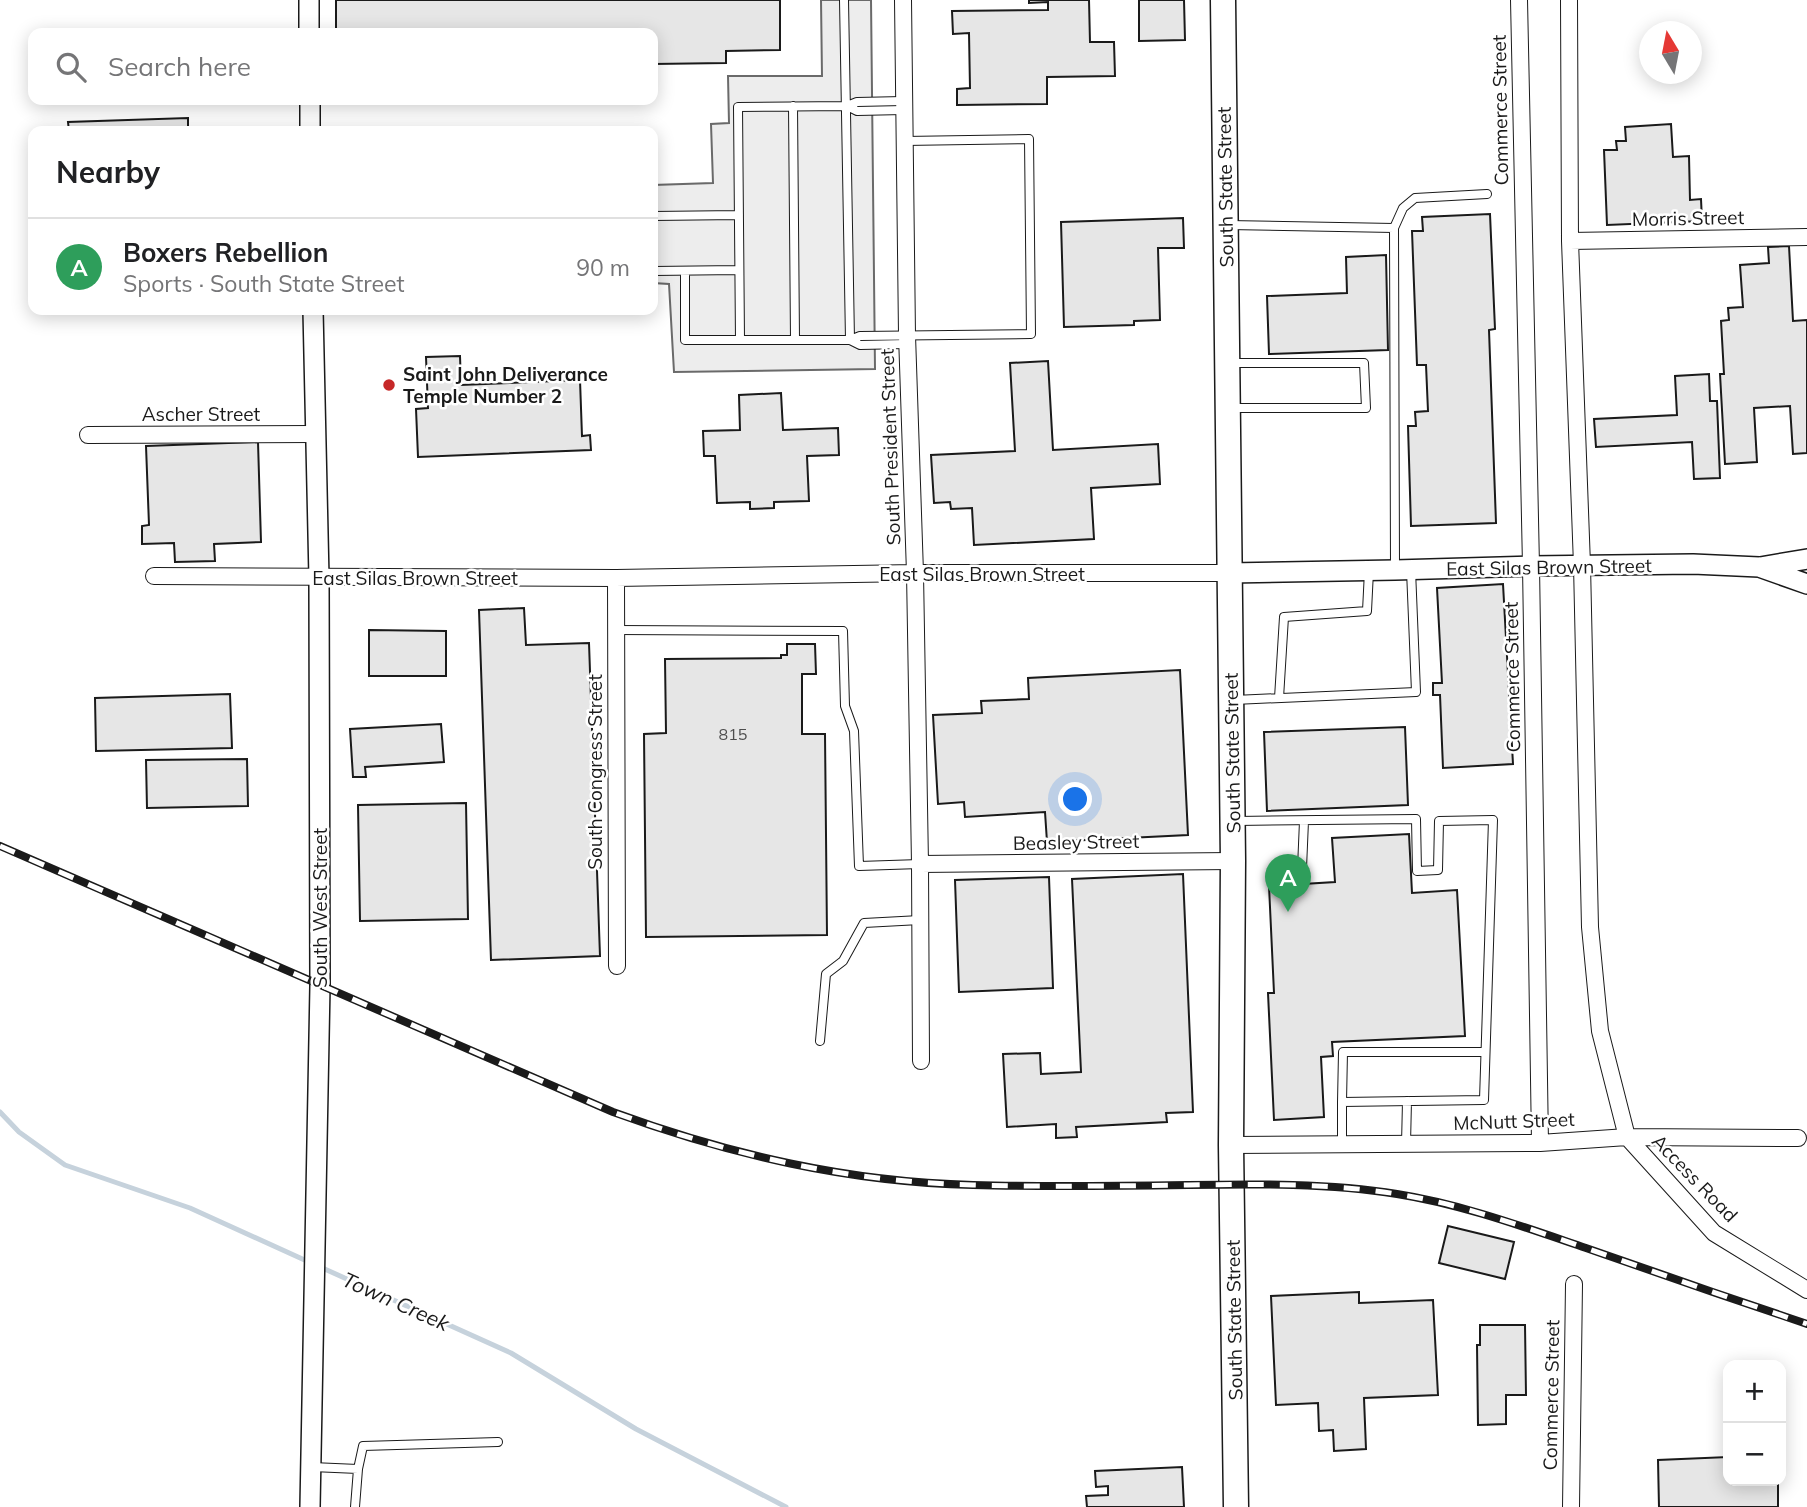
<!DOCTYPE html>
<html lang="en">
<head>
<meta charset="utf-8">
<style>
  :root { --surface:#fff; --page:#f2f2f2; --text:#202124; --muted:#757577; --line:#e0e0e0; --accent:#ea580c }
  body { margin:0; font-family:Mulish,sans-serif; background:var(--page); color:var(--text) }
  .controls { position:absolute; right:21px; bottom:21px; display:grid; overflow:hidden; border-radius:14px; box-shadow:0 4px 18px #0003 }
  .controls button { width:63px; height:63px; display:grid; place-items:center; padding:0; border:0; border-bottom:2px solid var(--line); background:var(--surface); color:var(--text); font:35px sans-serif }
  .compass { position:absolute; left:1639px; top:21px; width:63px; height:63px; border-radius:50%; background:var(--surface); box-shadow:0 4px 18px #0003; rotate:350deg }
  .you { position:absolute; left:1076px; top:800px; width:24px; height:24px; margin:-18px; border:5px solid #fff; border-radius:50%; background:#1a73e8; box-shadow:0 0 0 10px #1a73e833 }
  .badge { display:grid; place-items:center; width:46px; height:46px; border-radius:50%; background:var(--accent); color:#fff; font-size:23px; font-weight:700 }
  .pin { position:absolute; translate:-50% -58px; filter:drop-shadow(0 2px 4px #0008) }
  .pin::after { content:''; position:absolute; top:37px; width:24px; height:21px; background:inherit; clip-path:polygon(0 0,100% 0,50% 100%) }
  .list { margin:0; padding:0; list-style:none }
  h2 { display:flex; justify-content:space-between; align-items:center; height:91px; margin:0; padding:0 28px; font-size:30px }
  h2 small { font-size:23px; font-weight:400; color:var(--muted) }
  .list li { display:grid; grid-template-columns:46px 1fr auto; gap:21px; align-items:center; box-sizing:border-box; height:98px; padding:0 28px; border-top:2px solid var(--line) }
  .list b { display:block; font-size:26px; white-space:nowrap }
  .list p { margin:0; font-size:23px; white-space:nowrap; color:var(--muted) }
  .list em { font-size:23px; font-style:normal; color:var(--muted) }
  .icon { flex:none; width:38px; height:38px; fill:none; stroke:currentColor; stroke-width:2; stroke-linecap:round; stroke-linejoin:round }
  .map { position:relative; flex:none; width:1807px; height:1507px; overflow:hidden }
  .search { position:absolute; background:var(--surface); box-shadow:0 4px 18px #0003; left:28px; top:28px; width:630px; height:77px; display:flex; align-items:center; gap:18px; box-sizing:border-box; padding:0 24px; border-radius:14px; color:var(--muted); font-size:26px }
  .panel { position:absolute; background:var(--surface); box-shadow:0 4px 18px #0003; left:28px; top:126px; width:630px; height:189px; border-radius:14px }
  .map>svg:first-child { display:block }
</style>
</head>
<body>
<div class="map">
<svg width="1807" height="1507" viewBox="0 0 1807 1507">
  <rect width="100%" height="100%" fill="#fff"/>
  <path fill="#ededed" stroke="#6a6a6a" stroke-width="2" d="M821 0H871L875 369 674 372 669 284 653 283V185L713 183 711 124 729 123 728 76H822Z"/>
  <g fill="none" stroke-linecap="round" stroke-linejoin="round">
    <path stroke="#c6d2dc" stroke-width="5" d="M0 1112 19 1132 65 1165 190 1208 309 1262
      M318 1266 511 1353 636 1429 786 1507"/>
  </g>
  <path fill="#e6e6e6" stroke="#1a1a1a" stroke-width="2" d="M336 0H780V50L726 51V63L653 64V33H336Z
    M1029 0H1089L1090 42H1114L1115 76 1047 77V104L957 105V89L970 88 969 33 953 34 952 11 1048 10V2L1029 3Z
    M1139 0H1184L1185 40 1139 41Z
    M188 118V131H69L68 122Z
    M1671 124 1673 157 1689 156 1690 200 1701 199 1702 221 1607 225 1604 150H1617L1616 141H1626L1625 127Z
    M1490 214 1495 329 1489 330 1496 523 1411 526 1408 426H1416L1415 412 1428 411 1426 365H1417L1412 231H1423L1422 217Z
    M1183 218 1184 248H1158L1160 320 1134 321V325L1064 327 1061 222Z
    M1789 246 1793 321 1807 320V453L1793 454 1790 406 1754 408 1757 462 1725 464 1720 374H1724L1721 321 1729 320 1728 308 1743 307 1740 265 1769 263 1768 247Z
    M1386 255 1388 350 1269 354 1267 296 1347 293 1346 257Z
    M460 356 461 385 580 380 582 436 590 435 591 450 418 457 416 409 428 408 426 357Z
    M1048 361 1053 450 1158 444 1160 484 1091 488 1094 539 974 545 972 508 951 509 950 502 934 503 931 455 1015 451 1010 363Z
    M1709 374 1710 401H1717L1720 478 1694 479 1692 442 1596 447 1594 419 1677 415 1675 376Z
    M781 393 783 430 838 428 839 455 807 456 809 501 774 502V508L750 509V502L717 503 715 456H704L703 431 740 430 739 395Z
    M258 442 261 542 214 544 215 561 175 562 174 543 142 544V526L149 525 146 446Z
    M1503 584 1513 764 1443 768 1440 695H1433V683H1442L1437 588Z
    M524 608 526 645 589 643 600 956 491 960 479 610Z
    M369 630 446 631V676H369Z
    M787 644H815L816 674H802V734H825L827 935 646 937 644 734 666 733 665 659 781 658V655H787Z
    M1180 670 1188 835 1047 842 1045 812 965 817 964 802 938 804 933 715 982 713 981 701 1029 699 1028 678Z
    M230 694 232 748 96 751 95 698Z
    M441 724 444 762 365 767 366 777H353L350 729Z
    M1405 727 1408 805 1267 811 1264 732Z
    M247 759 248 806 147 808 146 760Z
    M466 803 468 919 360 921 358 805Z
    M1409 834 1412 893 1457 890 1465 1036 1332 1042 1333 1056 1321 1057 1324 1117 1274 1120 1268 993H1274L1269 886 1335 882 1332 838Z
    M1183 874 1193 1112 1166 1113 1167 1122 1076 1127 1077 1137 1056 1138V1124L1007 1127 1003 1054 1040 1053 1041 1074 1081 1072 1072 879Z
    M1049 877 1053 988 959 992 955 880Z
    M1448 1226 1514 1242 1505 1279 1439 1263Z
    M1359 1292V1303L1433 1300 1438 1395 1364 1398 1366 1449 1334 1451 1333 1430 1319 1431 1318 1403 1276 1405 1271 1296Z
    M1480 1325H1525L1526 1395H1506V1424L1478 1425 1477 1345H1480Z
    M1728 1457V1481H1778V1507H1659L1658 1460Z
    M1182 1467 1184 1507H1087L1086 1496 1108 1495V1486L1096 1487 1095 1471Z"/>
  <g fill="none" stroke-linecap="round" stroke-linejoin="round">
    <g stroke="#1a1a1a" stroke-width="10">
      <path id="service" d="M793 106 795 340
        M847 106 857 111 904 110
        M653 216 739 215
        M1228 225 1394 228 1403 208 1415 198 1487 194
        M1394 228 1395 568
        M653 271 739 270
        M685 271V340H850L844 0
        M740 340 738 107 847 106 857 102 903 101
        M850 340 860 336 1031 334 1029 139 904 141
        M850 340 860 345 907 344
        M1229 363H1364L1366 408H1230
        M616 630 843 631 845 706 854 731 859 866 920 864
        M1279 698 1284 617 1367 611 1369 571
        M1234 700 1416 692 1411 570
        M1236 821 1416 819 1417 871 1438 870 1439 821 1493 820 1484 1100 1342 1102V1144
        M1302 868 1304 821
        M820 1041 826 974 843 961 864 923 920 920
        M1342 1102 1343 1052H1485
        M1406 1144 1407 1101
        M312 1467 358 1469
        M355 1507 358 1469 363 1446 498 1442"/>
    </g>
    <g stroke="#1a1a1a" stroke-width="18">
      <path id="minor" d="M903 0 907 335 915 573 920 864 921 1061
        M1519 0 1531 566 1540 1143
        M1569 0 1570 241 1582 565 1590 927 1600 1031 1627 1137 1714 1233 1807 1290
        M1570 241 1807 237
        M88 435 315 434
        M154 576 616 578 915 573H1229
        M616 578 617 966
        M920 864 1233 861
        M1231 1145 1540 1143 1627 1137 1798 1138
        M1571 1507 1574 1284"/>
    </g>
    <g stroke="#1a1a1a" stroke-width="22">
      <path id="tertiary" d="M309 0V33
        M310 100V131
        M1760 567 1807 559
        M1229 573 1395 570 1531 566 1693 564 1759 567 1807 584
        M310 1507 320 986 319 578 313 310"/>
    </g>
    <g stroke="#1a1a1a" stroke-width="27">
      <path id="primary" d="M1223 0 1233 861 1231 1145 1236 1507"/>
    </g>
    <use href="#service" stroke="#fff" stroke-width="8"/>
    <use href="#minor" stroke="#fff" stroke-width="16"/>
    <use href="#tertiary" stroke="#fff" stroke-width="19"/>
    <use href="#primary" stroke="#fff" stroke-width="24"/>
    <g stroke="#1a1a1a" stroke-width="8">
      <path id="rail" d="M0 846 613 1112C731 1155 848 1182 973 1185 1045 1187 1117 1186 1188 1185 1257 1184 1329 1183 1397 1194 1461 1204 1524 1227 1586 1248 1660 1274 1733 1299 1807 1324"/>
    </g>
    <use href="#rail" stroke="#fff" stroke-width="5" stroke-dasharray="16" stroke-linecap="butt"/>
    <path stroke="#1a1a1a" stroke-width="2" stroke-dasharray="9 3.5" stroke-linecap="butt" d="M33 227H32L31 275H33"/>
  </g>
  <circle fill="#c62828" stroke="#fff" stroke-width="2.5" cx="389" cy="385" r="7"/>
  <g text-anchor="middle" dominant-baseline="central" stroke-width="5" stroke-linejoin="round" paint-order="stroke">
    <g font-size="16" fill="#4d4d4d">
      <text x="733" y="734">815</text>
    </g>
    <g font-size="19" fill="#1a1a1a" stroke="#fff">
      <text transform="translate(1500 110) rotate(-91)">Commerce Street</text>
      <text transform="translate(1225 187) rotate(-91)">South State Street</text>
      <text transform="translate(1688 218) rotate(-1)">Morris Street</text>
      <text x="201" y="414">Ascher Street</text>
      <text transform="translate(890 447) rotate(-92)">South President Street</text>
      <text transform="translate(1549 567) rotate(-1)">East Silas Brown Street</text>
      <text x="982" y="574">East Silas Brown Street</text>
      <text x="415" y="578">East Silas Brown Street</text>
      <text transform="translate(1512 677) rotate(-91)">Commerce Street</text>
      <text transform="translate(1232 753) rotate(-91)">South State Street</text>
      <text transform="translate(595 772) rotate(-90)">South Congress Street</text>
      <text transform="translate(1076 842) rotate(-1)">Beasley Street</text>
      <text transform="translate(320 908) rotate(-90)">South West Street</text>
      <text transform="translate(1514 1121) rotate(-2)">McNutt Street</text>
      <text transform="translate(1695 1178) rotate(46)">Access Road</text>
      <text transform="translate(1234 1320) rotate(-91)">South State Street</text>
      <text transform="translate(1551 1395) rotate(-89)">Commerce Street</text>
    </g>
    <g font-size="19" font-weight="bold" fill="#1a1a1a" stroke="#fff" text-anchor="start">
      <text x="403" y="374">Saint John Deliverance<tspan x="403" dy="22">Temple Number 2</tspan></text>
    </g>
    <g font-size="21" font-style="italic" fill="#1a1a1a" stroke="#fff">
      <text transform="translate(396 1301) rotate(24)">Town Creek</text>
    </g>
  </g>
</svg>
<div class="controls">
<button>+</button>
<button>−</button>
</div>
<svg class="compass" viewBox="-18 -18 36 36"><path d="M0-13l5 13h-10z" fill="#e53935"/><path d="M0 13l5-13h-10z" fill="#757577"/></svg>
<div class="you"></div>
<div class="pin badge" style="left:1288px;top:912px;background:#2e9e5b">A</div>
<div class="search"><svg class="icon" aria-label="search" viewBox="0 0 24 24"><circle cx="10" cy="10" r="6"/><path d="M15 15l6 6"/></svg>Search here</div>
<section class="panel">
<h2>Nearby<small></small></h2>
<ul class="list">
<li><span class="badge" style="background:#2e9e5b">A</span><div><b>Boxers Rebellion</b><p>Sports · South State Street</p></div><em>90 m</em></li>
</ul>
</section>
</div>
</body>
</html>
